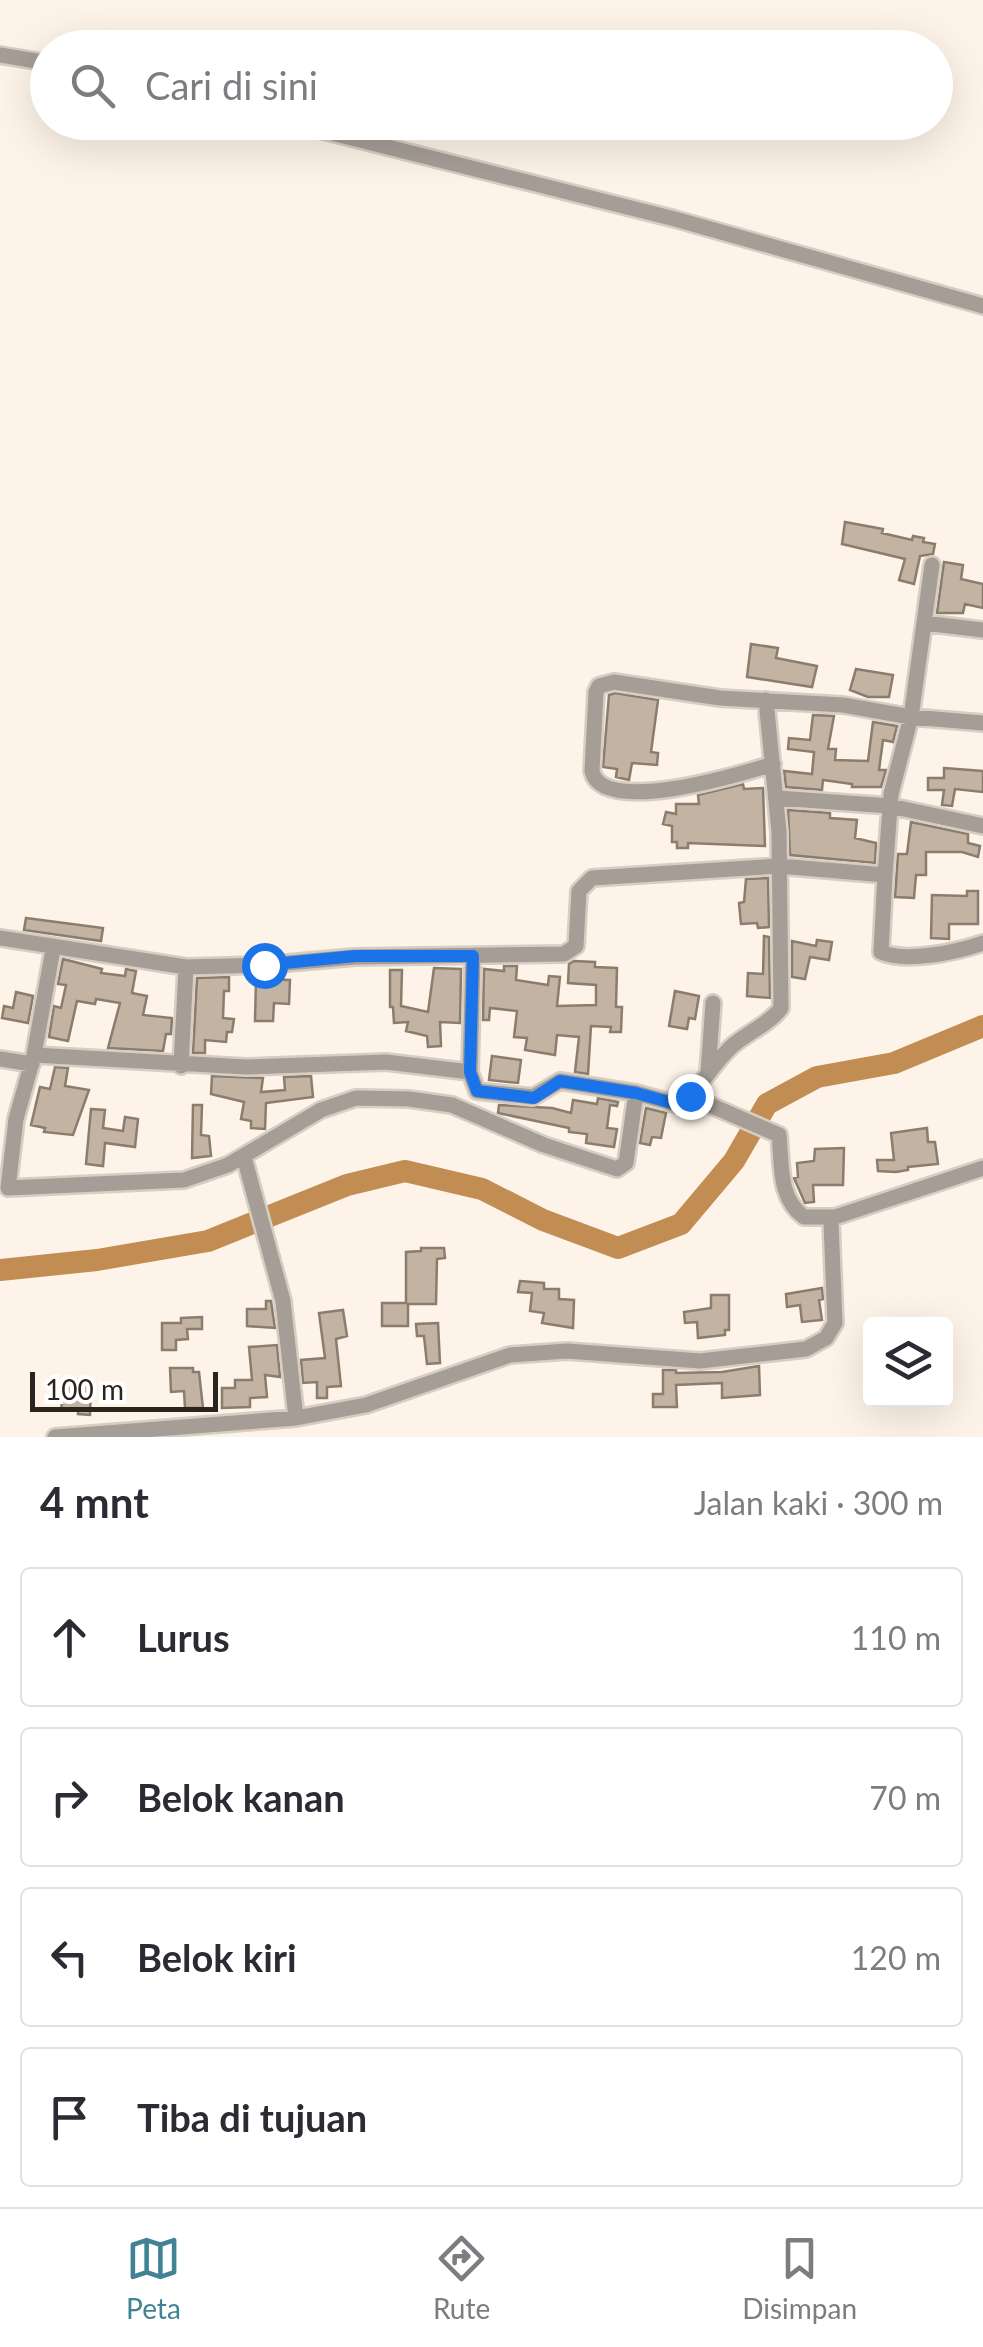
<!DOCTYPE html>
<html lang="id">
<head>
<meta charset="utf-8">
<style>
  :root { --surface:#fff; --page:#f7f7f7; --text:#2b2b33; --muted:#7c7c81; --line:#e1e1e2; --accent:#418295 }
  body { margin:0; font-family:Lato,sans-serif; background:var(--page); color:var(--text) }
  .controls { position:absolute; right:30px; bottom:30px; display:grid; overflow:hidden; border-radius:10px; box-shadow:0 10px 40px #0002 }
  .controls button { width:90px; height:90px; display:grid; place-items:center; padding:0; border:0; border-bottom:2px solid var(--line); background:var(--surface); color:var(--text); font:50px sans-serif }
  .scale { position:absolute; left:30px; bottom:25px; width:188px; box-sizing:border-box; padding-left:10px; border:5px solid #2a241d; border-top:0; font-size:28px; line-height:35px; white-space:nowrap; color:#2a241d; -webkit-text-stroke:8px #fff; paint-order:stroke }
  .stop { position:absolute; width:30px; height:30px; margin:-22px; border:8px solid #1a73e8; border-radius:50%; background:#fff }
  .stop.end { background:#1a73e8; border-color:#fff; box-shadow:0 2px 10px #0008 }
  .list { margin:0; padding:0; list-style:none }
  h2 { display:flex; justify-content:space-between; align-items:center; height:130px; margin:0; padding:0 40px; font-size:42px }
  h2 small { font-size:32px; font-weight:400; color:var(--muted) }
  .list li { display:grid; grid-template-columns:65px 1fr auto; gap:30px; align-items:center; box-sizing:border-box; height:140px; margin:0 20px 20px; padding:0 20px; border:2px solid var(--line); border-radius:10px }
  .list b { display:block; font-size:38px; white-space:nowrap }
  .list em { font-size:32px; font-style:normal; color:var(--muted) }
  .icon { flex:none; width:55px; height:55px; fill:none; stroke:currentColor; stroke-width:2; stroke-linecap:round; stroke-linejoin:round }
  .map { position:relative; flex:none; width:983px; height:1437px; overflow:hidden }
  .search { position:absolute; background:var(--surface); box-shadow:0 10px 40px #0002; left:30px; right:30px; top:30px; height:110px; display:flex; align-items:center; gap:25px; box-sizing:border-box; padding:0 35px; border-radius:55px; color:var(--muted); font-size:38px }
  .sheet { height:770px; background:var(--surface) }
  nav { display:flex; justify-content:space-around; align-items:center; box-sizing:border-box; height:140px; border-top:2px solid var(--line); background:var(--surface); font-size:28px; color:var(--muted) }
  nav a { display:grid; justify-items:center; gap:5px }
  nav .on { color:var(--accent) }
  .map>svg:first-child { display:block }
</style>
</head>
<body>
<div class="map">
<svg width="983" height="1437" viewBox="0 0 983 1437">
  <rect width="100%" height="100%" fill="#fdf3e8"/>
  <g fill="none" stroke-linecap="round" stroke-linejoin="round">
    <path stroke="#c18d53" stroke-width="22" d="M0 1270 97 1260 208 1241 347 1185 405 1171 482 1189 543 1220 618 1248 681 1224 734 1161 767 1104 817 1077 894 1063 983 1026"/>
  </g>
  <path fill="#c3b3a2" stroke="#8c7c6c" stroke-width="2.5" d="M845 522 883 529 882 533 912 540 913 536 924 538 923 542 935 544 933 554 920 556 914 584 899 580 905 559 842 544Z
    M944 562 963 565 961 579 983 584V608L965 604 963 613H937Z
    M751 644 778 648 776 658 817 666 812 687 747 677Z
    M856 669 893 675 889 697H868L850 690Z
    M615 693 658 700 651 752 658 753 657 765 632 763 629 780 616 777 617 769 603 767 609 695Z
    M813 715 834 716 828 749H836L835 760 868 761 873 722 897 726 893 742 883 740 879 770H886L881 787H852V784L823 780 822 790 786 787 784 771 812 774 814 752 788 749 789 738 810 740Z
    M944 768 983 771V792L955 789 952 806 942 805 944 790H928V778H944Z
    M743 784 744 789 763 788 765 846 688 843V848H677V842H672V826L663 824 666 812 676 814V804H699L698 795Z
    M788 810 830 813V818L857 820 855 838 876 843 875 863 790 855Z
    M911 822 968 834V843L980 846 978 857 962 852H926V875H916L914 898 895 897 898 854H907Z
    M768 878 769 927 758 928 757 923 741 924 739 903 744 902 746 879Z
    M967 891H978V924H949V939L931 938 932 895 967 896Z
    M26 918 103 928 101 941 24 930Z
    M764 936 769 937 770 998 747 996 748 973 763 974Z
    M817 940 832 942 829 960 810 957 805 979 792 977V941L816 946Z
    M63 959 102 969 101 973 125 976 126 969 136 971 132 993 147 996 143 1015 172 1018 171 1034H166L163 1051 108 1048 120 1003 96 999 95 1004 77 1001 68 1041 49 1037 54 1006 61 1008 66 985 58 984Z
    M574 961 595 962V967L617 968 616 1007H622L621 1032H610L611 1027 591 1026 588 1074 575 1072 579 1037 557 1035 555 1055 525 1050 527 1038 514 1037 517 1011 490 1008 489 1020H483L484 969 504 971V966H517L516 980 548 985 549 976 560 977 557 1006 596 1005V985L568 983 569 964Z
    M434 968 461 969 460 1023 440 1022 441 1046 428 1047 427 1036 406 1031 408 1022 394 1023 393 1007H390V970H402L401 1006 428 1012Z
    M229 977V991H224L223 1018 234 1019 232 1032H227L226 1042 205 1040V1053H193L197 978Z
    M256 979 290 980 289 1004 274 1003 273 1021H255Z
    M675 991 699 996 695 1019 689 1018 687 1029 669 1026Z
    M16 992 33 996 28 1023 2 1018 4 1006 13 1008Z
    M492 1056 521 1060 518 1083 489 1080Z
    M55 1067 68 1068 65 1086 89 1090 73 1135 44 1132 45 1128 31 1125 40 1087 50 1089Z
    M212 1076 263 1078 261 1092 285 1090 284 1077 311 1076 313 1097 266 1103 265 1129 251 1128V1121L241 1119 244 1102 211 1094Z
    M598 1098 618 1102 617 1106 610 1105 607 1128 617 1129 614 1147 586 1143 587 1134 569 1132V1128L498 1113 499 1105 552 1108 571 1113 573 1100 597 1104Z
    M193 1105H202L201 1135 209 1136 211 1156 192 1158Z
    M646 1108 666 1113 661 1138 652 1137 650 1145 640 1143Z
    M91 1109 105 1110 103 1128 123 1131 125 1117 138 1119 135 1147 105 1143 103 1166 86 1164Z
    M927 1128 928 1142H935L938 1164 908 1167V1170L896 1172 878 1171 877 1160H894L891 1133Z
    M844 1148 843 1185H813L814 1202 805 1203 794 1178 798 1177 797 1163 814 1161 815 1149Z
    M421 1248H444L445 1258 437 1259 436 1304H408V1326H382V1303H406V1252L421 1251Z
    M520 1281 544 1283V1289H559V1299L574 1300 573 1328 542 1323 544 1313 530 1311 532 1293 518 1292Z
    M822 1288 823 1299 819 1300 822 1320 802 1322 800 1305 787 1307 786 1294Z
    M711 1295H729V1330H725V1335L698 1338 697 1322 685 1323 684 1312 711 1308Z
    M266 1301H271L275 1328 247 1326V1309H266Z
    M343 1310 347 1336 336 1339 341 1386 327 1387V1398H317V1382L303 1383 301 1360 325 1358 319 1313Z
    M202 1317V1329H187L188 1339 176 1340V1350H162V1323H181V1318Z
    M438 1323 440 1363 427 1364 424 1336H417L416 1324Z
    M277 1345 280 1377 265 1375 267 1397 250 1398V1407L222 1408V1388H235V1380H252L249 1347Z
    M759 1366 760 1395 722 1398V1383L676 1385 677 1407H653V1394H663V1370H676V1373L722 1372Z
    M170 1368H193V1372H199L203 1408H185L184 1391 171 1392Z
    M66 1379 91 1380 90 1415 78 1414V1409H61Z"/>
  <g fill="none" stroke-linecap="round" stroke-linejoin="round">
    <g stroke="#d7cec3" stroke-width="20">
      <path id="minor" d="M0 55 48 63
        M288 122 675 219 983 306
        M924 623 983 630
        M773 764C741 774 602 817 592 771L596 692 599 686 614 682 720 698 843 705 911 717 983 723
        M777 798 890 806 983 826
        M885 875 881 952C906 963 957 952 983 943
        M0 938 186 967 265 965 355 957 564 954 576 946 579 891 592 878 779 866 885 875 891 794 911 717 932 565
        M53 949 34 1055 16 1119 8 1188 184 1180 228 1165 321 1110 356 1098 409 1099 452 1105 544 1145 617 1169 626 1163 636 1093 676 1104 683 1102C701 1086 713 1064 731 1047 746 1033 770 1024 781 1008L779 832 766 700
        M473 956 470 1072 477 1091 533 1097 560 1081 636 1093
        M34 1055 246 1067 386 1062 470 1072
        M0 1059 32 1064
        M181 1066 186 967
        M708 1073 713 1003
        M689 1096 779 1135C782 1164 778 1198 804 1217H835
        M244 1157 283 1301 296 1418
        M55 1437 296 1418 366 1405 510 1355 567 1351 700 1361 806 1349 826 1338 835 1323 831 1222 835 1217 983 1168"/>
    </g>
    <use href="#minor" stroke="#a59d96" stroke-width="15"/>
  </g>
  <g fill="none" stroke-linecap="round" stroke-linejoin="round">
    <path stroke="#1a73e8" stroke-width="12" d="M264 965 355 956H473L470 1072 477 1091 534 1098 560 1081 636 1093 676 1104 690 1096"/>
  </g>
</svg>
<div class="controls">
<button><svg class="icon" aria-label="layers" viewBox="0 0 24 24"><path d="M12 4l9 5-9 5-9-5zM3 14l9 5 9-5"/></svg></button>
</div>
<div class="scale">100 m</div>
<div class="stop" style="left:264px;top:965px"></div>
<div class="stop end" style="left:690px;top:1096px"></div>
<div class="search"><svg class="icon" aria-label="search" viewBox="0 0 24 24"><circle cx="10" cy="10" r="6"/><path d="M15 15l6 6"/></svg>Cari di sini</div>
</div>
<section class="sheet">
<h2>4 mnt<small>Jalan kaki · 300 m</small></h2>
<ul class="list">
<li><svg class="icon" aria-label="ahead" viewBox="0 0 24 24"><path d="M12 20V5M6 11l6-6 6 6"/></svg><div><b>Lurus</b></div><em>110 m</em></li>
<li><svg class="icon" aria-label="right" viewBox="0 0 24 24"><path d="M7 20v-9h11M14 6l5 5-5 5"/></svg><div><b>Belok kanan</b></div><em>70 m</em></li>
<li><svg class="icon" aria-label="left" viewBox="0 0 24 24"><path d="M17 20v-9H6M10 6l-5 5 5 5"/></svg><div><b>Belok kiri</b></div><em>120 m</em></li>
<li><svg class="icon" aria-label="arrive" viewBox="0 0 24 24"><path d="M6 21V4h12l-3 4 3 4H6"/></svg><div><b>Tiba di tujuan</b></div></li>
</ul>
</section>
<nav>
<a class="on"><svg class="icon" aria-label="map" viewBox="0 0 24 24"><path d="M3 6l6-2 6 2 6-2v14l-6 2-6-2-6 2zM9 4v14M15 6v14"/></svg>Peta</a>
<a><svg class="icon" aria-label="directions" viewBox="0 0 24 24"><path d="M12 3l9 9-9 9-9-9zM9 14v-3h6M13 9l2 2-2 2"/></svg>Rute</a>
<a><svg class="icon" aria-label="saved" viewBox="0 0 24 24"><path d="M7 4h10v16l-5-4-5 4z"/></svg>Disimpan</a>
</nav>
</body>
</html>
